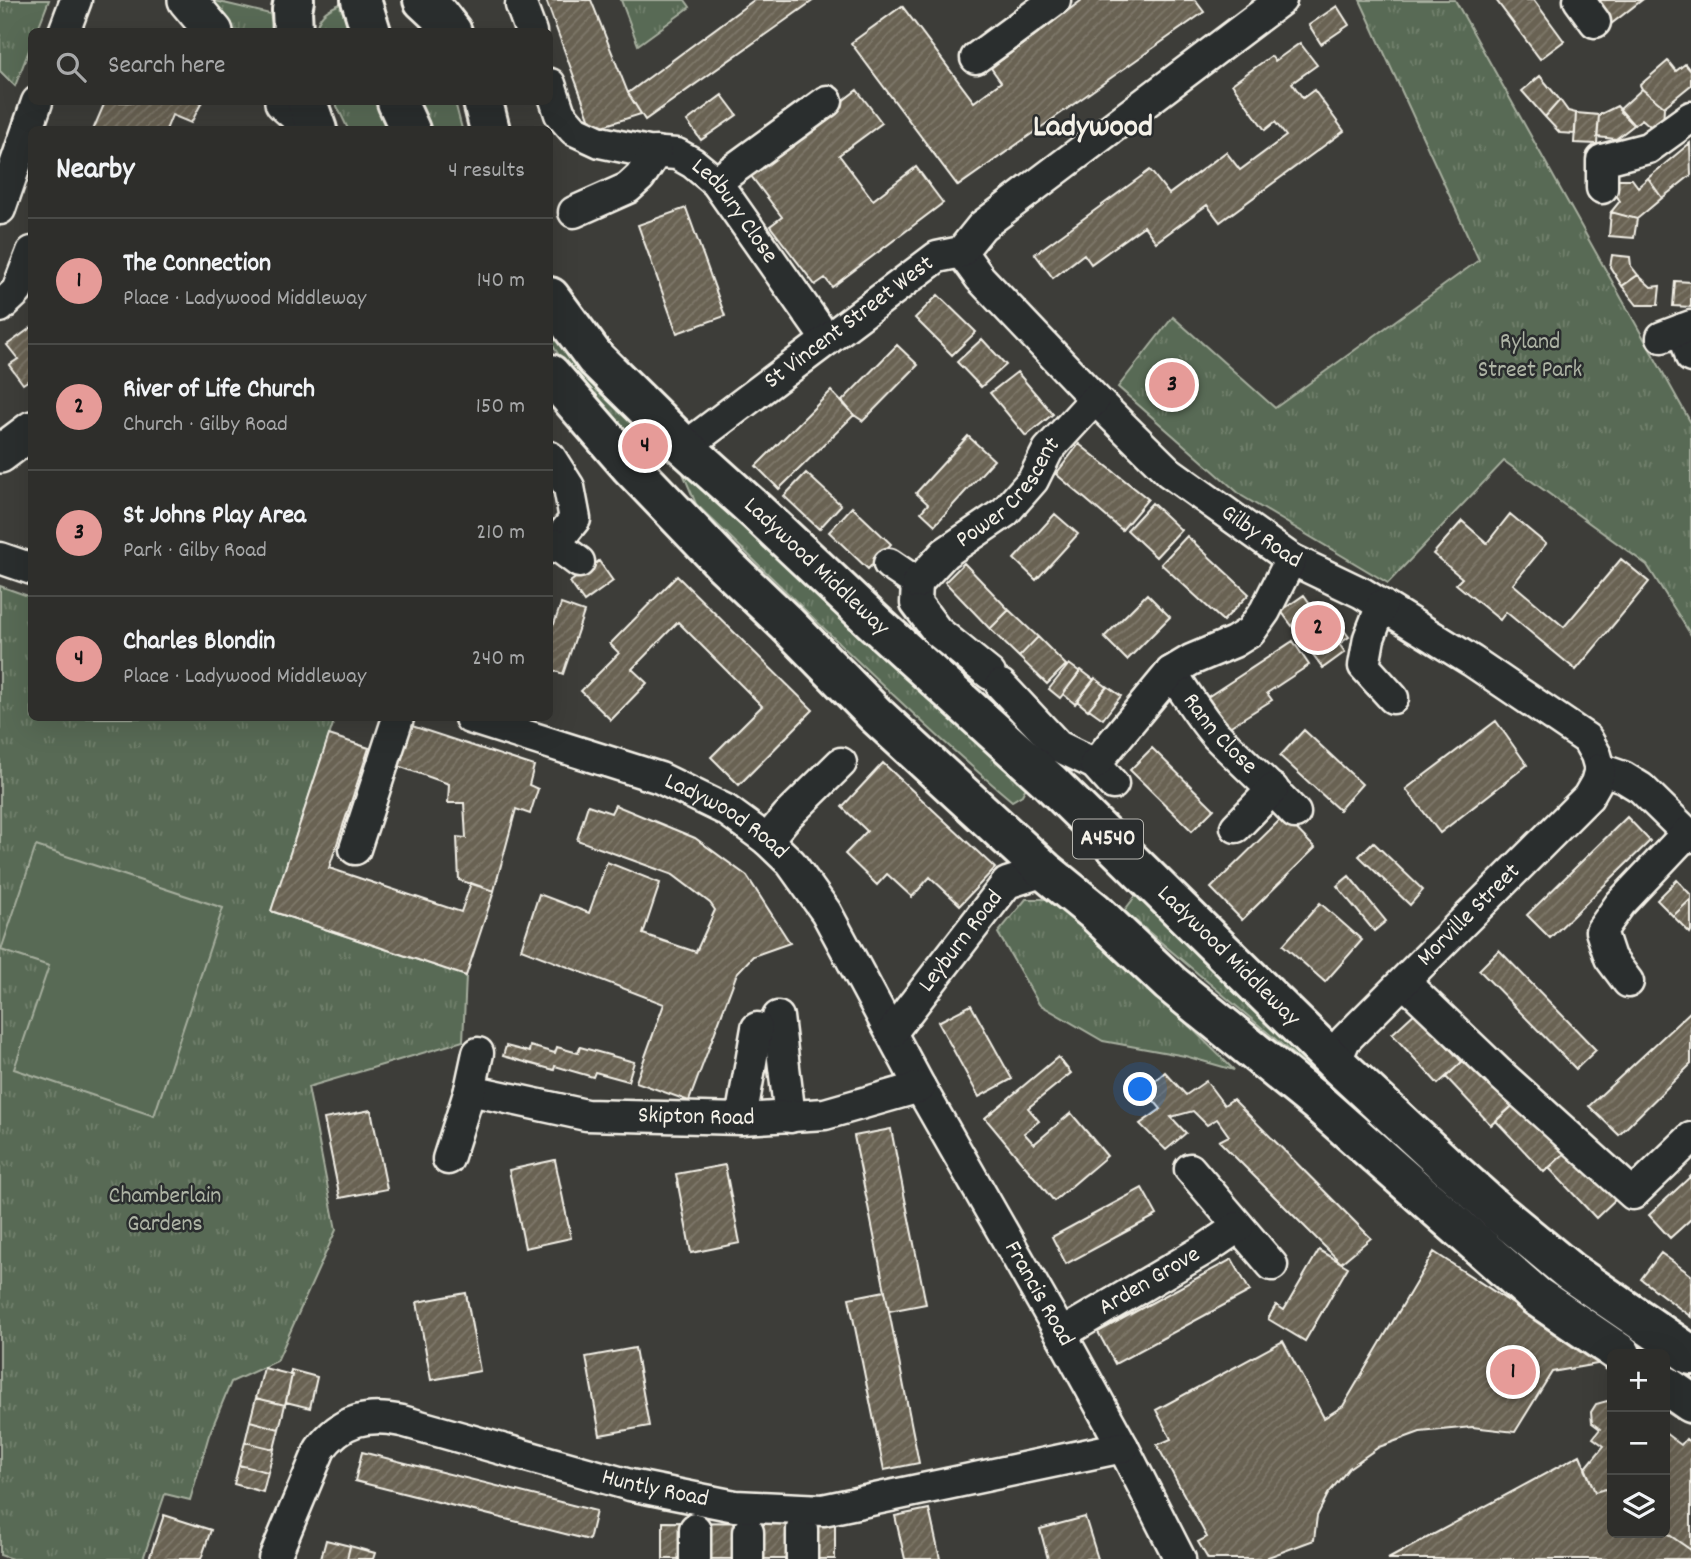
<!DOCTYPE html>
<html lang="en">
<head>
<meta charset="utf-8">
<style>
  :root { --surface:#2e2e2b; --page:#363633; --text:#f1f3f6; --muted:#a7a8a9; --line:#494a47; --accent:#e69b98 }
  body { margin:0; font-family:Dekko,sans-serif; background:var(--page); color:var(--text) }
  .controls { position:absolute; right:21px; bottom:21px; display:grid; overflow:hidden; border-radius:10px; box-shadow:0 7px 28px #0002 }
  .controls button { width:63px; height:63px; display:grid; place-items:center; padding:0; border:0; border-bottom:2px solid var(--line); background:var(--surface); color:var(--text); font:35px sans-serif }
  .you { position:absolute; left:1141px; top:1090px; width:24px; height:24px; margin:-18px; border:5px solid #fff; border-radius:50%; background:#1a73e8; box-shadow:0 0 0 10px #1a73e833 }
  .badge { display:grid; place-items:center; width:46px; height:46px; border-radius:50%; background:var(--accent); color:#111; font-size:23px; font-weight:700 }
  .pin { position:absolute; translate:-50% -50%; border:4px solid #fff; box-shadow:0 2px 7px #0006 }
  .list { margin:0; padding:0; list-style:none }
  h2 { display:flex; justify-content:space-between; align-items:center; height:91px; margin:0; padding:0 28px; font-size:30px }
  h2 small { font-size:23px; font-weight:400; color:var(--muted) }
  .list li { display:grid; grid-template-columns:46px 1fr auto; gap:21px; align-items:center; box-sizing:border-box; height:126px; padding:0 28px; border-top:2px solid var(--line) }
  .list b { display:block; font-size:26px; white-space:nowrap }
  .list p { margin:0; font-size:23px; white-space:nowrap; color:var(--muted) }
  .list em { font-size:23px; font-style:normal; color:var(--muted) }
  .icon { flex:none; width:38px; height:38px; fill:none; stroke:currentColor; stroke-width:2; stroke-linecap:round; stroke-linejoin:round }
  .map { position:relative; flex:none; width:1691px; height:1559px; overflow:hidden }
  .search { position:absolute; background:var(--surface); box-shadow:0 7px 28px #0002; left:28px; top:28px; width:525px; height:77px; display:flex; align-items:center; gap:18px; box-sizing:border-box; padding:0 24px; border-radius:10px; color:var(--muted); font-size:26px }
  .panel { position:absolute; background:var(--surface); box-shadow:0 7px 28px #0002; left:28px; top:126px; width:525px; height:595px; border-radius:10px }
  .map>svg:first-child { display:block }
</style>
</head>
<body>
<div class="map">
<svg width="1691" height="1559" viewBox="0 0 1691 1559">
  <defs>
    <pattern id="grass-tufts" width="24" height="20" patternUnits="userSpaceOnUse" patternTransform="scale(1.75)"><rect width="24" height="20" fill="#586a54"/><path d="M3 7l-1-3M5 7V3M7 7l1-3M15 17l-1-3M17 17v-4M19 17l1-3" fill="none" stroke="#71806d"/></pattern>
    <pattern id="building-hatch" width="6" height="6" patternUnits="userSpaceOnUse" patternTransform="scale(1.75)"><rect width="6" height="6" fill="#696252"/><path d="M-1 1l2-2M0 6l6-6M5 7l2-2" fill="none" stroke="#7f796b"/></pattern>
  </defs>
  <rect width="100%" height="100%" fill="#3d3d39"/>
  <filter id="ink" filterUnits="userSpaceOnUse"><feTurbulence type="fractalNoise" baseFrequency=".0143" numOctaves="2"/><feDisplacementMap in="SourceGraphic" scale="14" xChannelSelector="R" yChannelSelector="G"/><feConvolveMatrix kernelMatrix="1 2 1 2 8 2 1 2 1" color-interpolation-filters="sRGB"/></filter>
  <g filter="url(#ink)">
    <path fill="url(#grass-tufts)" stroke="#a6ae9e" stroke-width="2" d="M0 0H49L37 31 32 32 31 45 15 86 0 71Z
      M211 0 270 14 274 31H232L209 5Z
      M621 0H685L690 7 638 45Z
      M1360 0H1455L1691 423V635L1647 565 1504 461 1388 583 1242 496 1118 387 1173 317 1275 408 1479 260Z
      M340 4 346 6 359 32H316C317 16 326 10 340 4Z
      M335 102H386L400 129H348Z
      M412 102H455L462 129H427Z
      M550 312 668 444 647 455 602 413 572 376 550 341Z
      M682 471 727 495 1030 780 1022 795 1012 801C901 708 800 604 696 504Z
      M0 586 31 597 32 718H335L271 911 466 976 463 1041 308 1087 336 1230 277 1361 231 1382 209 1435 190 1500 165 1494 143 1559H12L0 1555Z
      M1144 885 1344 1078 1346 1099 1124 911Z
      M1026 899H1049L1090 928 1234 1070 1185 1056 1103 1041 1039 1004 998 933Z"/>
    <path fill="#586a54" stroke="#a6ae9e" stroke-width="2" d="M36 846 223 908 154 1116 14 1069 49 966 1 950Z"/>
    <path fill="url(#building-hatch)" stroke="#f4f1e8" stroke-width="2" d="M546 0H591L628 93 641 114 593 129Z
      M754 0H814L645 120 628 93Z
      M1082 0H1195L1204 12 958 186 851 43 902 6 974 102 1001 82 991 68Z
      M1496 0H1534L1564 41 1540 59Z
      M1593 0H1642L1611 24Z
      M1337 6 1349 25 1321 44 1309 25Z
      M1300 43 1317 65 1292 83 1303 98 1314 90 1344 131 1220 222 1207 205 1156 242 1144 226 1091 264 1084 254 1053 278 1035 254 1150 170 1169 194 1226 152 1240 170 1286 136 1275 122 1265 130 1232 84 1271 56 1275 61Z
      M1668 61 1676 71 1685 64 1691 71V85L1664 107 1642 89 1640 85Z
      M1540 76 1560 100 1545 117 1522 91Z
      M1642 89 1664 107 1663 126H1650L1642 119 1634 125 1619 110Z
      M857 90 882 123 839 155 873 200 916 167 943 203 832 287 825 278 815 285 770 226 782 217 748 172Z
      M722 95 737 115 701 140 687 121Z
      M1560 100 1568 111 1576 113 1575 134 1560 133 1545 117Z
      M105 102H202L191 123 172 115 166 130H93Z
      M1617 106 1634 125 1616 139 1597 137 1599 115Z
      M1576 113 1599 115 1597 144 1574 143Z
      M1690 143 1691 175 1662 198 1648 178Z
      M1648 178 1662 198 1637 219 1611 212 1620 201 1616 195V179H1632L1638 187Z
      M686 208 725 316 677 333 638 225Z
      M1611 212 1637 219 1634 238 1609 236Z
      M1612 255 1630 257 1631 266 1638 275 1622 286 1610 267Z
      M1638 275 1651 287 1660 286 1658 305H1637L1622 286Z
      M1675 281 1691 282V307L1673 306Z
      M938 295 976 332 952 355 915 318Z
      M32 327V378L23 384 9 365 18 359 7 345Z
      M982 339 1006 365 981 387 957 362Z
      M897 345 918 365 863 421 854 415 842 401Z
      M1017 372 1053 414 1026 436 990 393Z
      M831 391 854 415 779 489 756 466Z
      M968 436 994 460 935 525 921 512 928 504 916 493Z
      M1079 444 1148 499 1122 530 1056 474Z
      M806 473 841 505 819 529 784 496Z
      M1152 503 1181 530 1156 557 1127 530Z
      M852 507 891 544 868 569 829 532Z
      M1055 514 1078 534 1036 580 1014 559Z
      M1510 514 1546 544 1513 584 1564 627 1621 559 1649 582 1576 670 1506 612 1500 620 1456 584 1462 578 1433 554 1462 521 1487 543Z
      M1187 536 1249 594 1223 621 1161 564Z
      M599 561 613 581 584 602 570 582Z
      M964 563 1009 610 990 629 945 582Z
      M677 576 813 710 739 785 711 757 762 706 678 622 632 669 647 683 611 720 581 691 619 653 610 644Z
      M1147 594 1170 617 1127 660 1104 637Z
      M1304 595 1321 619 1330 612 1349 637 1339 644 1345 652 1323 668 1281 611Z
      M561 604 584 612 563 674 550 669V623L554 624Z
      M1009 610 1038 637 1019 657 990 629Z
      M1038 637 1066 665 1047 684 1019 657Z
      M1293 641 1309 665 1267 693 1272 700 1226 729 1206 698Z
      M1069 664 1080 672 1060 698 1049 689Z
      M1081 670 1094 680 1075 704 1063 694Z
      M1095 678 1107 687 1088 710 1077 701Z
      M1107 686 1121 696 1103 719 1089 709Z
      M1496 721 1527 765 1440 833 1406 789Z
      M409 725 534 766 529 785 538 789 530 814 516 809 494 891 459 880 457 837 466 838 464 803H448L449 784 395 765Z
      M1304 730 1362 784 1339 810 1280 756Z
      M329 735 369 748 329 868 461 912 471 883 494 891 466 976 271 911Z
      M1152 748 1214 809 1192 831 1130 770Z
      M883 763 995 868 960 905 930 877 912 897 887 874 877 885 845 854 867 831 842 807Z
      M588 805 611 813 615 805 695 838 747 876 790 943 753 956 737 973 689 1101 636 1082 664 1004 521 949 539 894 589 913 607 862 660 883 643 934 696 952 715 910 710 903 673 875 577 840Z
      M1284 816 1315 848 1242 920 1211 888Z
      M1627 817 1650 841 1550 938 1527 915Z
      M1373 842 1423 890 1410 905 1359 856Z
      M1349 876 1386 921 1374 931 1337 886Z
      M1677 880 1691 895V899L1673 916 1657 900Z
      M1691 899V931L1690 933 1673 916Z
      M1320 903 1362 940 1325 982 1283 945Z
      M1499 950 1596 1050 1576 1069 1479 970Z
      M971 1005 1012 1079 979 1097 938 1022Z
      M1691 1011V1064L1619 1135 1589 1106Z
      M1416 1012 1462 1062 1438 1084 1392 1034Z
      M506 1046 529 1052 530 1046 555 1053 557 1047 578 1053 580 1047 634 1062 628 1081 595 1072 593 1077 555 1066 554 1070 503 1056Z
      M1058 1057 1071 1073 1028 1108 1039 1121 1024 1133 1034 1144 1071 1113 1107 1156 1054 1201 985 1118Z
      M1467 1057 1512 1106 1491 1125 1446 1077Z
      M1165 1072 1186 1095 1206 1081 1224 1105 1233 1099 1371 1238 1341 1263 1219 1141 1229 1136 1217 1119 1207 1125 1193 1111 1171 1117 1186 1133 1166 1150 1140 1124 1161 1109 1145 1090Z
      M1517 1102 1565 1153 1544 1172 1496 1121Z
      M371 1110 387 1189 340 1198 324 1119Z
      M891 1129 926 1304 889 1311 854 1136Z
      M1569 1149 1616 1199 1596 1218 1549 1168Z
      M555 1160 571 1238 525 1248 509 1170Z
      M725 1165 740 1243 691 1253 676 1174Z
      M1691 1176V1219L1670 1238 1649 1215Z
      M1142 1188 1157 1215 1066 1264 1052 1237Z
      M1319 1250 1348 1267 1305 1341 1268 1319 1276 1305 1284 1310Z
      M1434 1252 1603 1363 1552 1372 1515 1432 1472 1427 1420 1432 1379 1447 1349 1468 1328 1494 1317 1516 1314 1540 1268 1557 1267 1559H1208L1198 1542 1207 1537 1157 1445 1171 1439 1156 1410 1283 1341 1324 1418 1343 1406Z
      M1661 1253 1691 1275V1317L1641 1279Z
      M1232 1259 1250 1291 1115 1364 1098 1332Z
      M885 1291 919 1463 884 1470 849 1298Z
      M466 1293 480 1371 431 1380 417 1302Z
      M635 1348 649 1426 600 1435 586 1357Z
      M264 1368 292 1375 285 1405 256 1398Z
      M291 1370 317 1377 310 1408 286 1402 292 1375H290Z
      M256 1398 285 1405 279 1429 250 1421Z
      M1607 1401 1612 1404V1495L1605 1489 1595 1492 1585 1469 1604 1446 1593 1438 1600 1429 1592 1423 1591 1412 1596 1404Z
      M250 1421 279 1429 274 1449 245 1442Z
      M1665 1433 1681 1445 1686 1439 1691 1443V1550L1665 1532Z
      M245 1442 274 1449 268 1472 239 1465Z
      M362 1452 596 1511 589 1540 355 1481Z
      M1580 1455 1595 1492 1605 1489 1612 1495V1533L1665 1532 1691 1550V1559H1388Z
      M239 1465 268 1472 263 1492 234 1484Z
      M929 1509 940 1559H905L895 1516Z
      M164 1515 211 1530 201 1559H149Z
      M1085 1517 1098 1559H1048L1040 1529Z
      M663 1522 835 1523V1559H663Z
      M326 1540 350 1546 347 1559H321Z
      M350 1546 375 1553 373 1559H347Z"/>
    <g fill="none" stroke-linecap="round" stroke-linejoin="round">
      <g stroke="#f4f1e8" stroke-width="35">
        <g id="minor">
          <path d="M1579 0 1595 22"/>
          <path d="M521 5 531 32"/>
          <path d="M64 32 76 0"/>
          <path d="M976 58 1055 0"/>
          <path id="s1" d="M550 84 560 114 574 130 600 142 648 152 677 154 693 163 716 182 827 340"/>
          <path d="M716 182 827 101"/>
          <path d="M1602 188V160L1648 148 1691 117"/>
          <path d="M0 209 37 102"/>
          <path d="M574 212 628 188 640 177 656 152"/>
          <path id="s2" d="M961 252 980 278 1095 399 1169 472 1291 559 1362 593 1472 661 1587 739 1596 755 1600 769"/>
          <path d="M0 307 17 291 32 252"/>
          <path d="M1683 329 1691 357"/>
          <path d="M1662 337 1691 326"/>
          <path id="s3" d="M685 447 937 257 961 252 982 226 1281 0"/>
          <path d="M550 457 569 487 575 519 555 544 550 548"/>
          <path d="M555 544 579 562"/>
          <path d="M0 558 32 569"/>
          <path d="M889 564 917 583 916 603 937 631 990 674"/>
          <path id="s4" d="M917 583 945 553 1005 512 1033 480 1048 450 1095 399"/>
          <path d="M1382 605 1369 638 1364 666 1393 698"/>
          <path id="s5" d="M1171 672C1186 693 1199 716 1216 735 1242 762 1270 786 1295 813"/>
          <path d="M1001 685 1058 746 1095 764 1113 784"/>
          <path id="s6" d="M470 718 660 778 726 810 767 840 791 863 826 912 920 1087 1061 1334 1123 1447 1180 1559"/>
          <path d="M1095 764 1171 672 1191 660 1234 642 1250 632 1265 611 1291 559"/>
          <path d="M1600 769 1623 777 1641 788 1691 837"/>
          <path d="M1236 827 1273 789"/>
          <path d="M767 840 787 816 841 763"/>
          <path d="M355 849 398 718"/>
          <path d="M1404 982 1497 1071 1633 1194 1691 1138"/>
          <path d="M1628 982 1610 958 1601 931 1620 904 1687 833"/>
          <path d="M778 1017 790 1117"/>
          <path id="s7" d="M892 1032 1007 883 1045 871"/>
          <path id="s8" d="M1335 1062 1345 1040 1588 797 1596 783 1600 769"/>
          <path id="s9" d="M470 1090 586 1115 741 1119 825 1114 920 1087"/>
          <path d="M741 1119 757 1028"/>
          <path d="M448 1159 470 1090 478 1053"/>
          <path d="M1190 1169 1272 1265"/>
          <path id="s10" d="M1061 1334 1207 1248 1238 1227"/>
          <path d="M695 1529V1559"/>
          <path d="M802 1529V1559"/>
          <path d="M748 1532V1559"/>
          <path id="s11" d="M274 1559 320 1449C342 1419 368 1414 402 1421L630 1485 735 1506 823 1510 1123 1447"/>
        </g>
      </g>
      <g stroke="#f4f1e8" stroke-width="42">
        <path id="major" d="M187 0 214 32
          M284 102 316 130
          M0 454 32 430"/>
      </g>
      <g stroke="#f4f1e8" stroke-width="44">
        <g id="highway">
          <path d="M361 0 371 32"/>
          <path d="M423 0 438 14 452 32"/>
          <path d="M293 32 292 10 294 0"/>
          <path d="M307 102 317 130"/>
          <path d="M397 102 410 130"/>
          <path d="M483 102 490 130"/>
          <path id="s12" d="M550 297 595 358 685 447 756 511 876 624 1050 782 1335 1062 1448 1167 1500 1214 1569 1271 1691 1355"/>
          <path d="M550 374 630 466 723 563 787 624 876 715 1045 871 1094 911 1170 983 1318 1103 1536 1296 1621 1354"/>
          <path d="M1665 1385 1691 1403"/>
        </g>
      </g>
      <use href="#minor" stroke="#2a2d2e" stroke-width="30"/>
      <use href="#major" stroke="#2a2d2e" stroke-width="37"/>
      <use href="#highway" stroke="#2a2d2e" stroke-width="38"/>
    </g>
  </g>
  <g text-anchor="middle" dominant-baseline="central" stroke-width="5" stroke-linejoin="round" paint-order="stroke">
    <rect fill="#2a2d2e" stroke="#b7b6b0" stroke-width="2" x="1073" y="819.5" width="70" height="39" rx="5"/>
    <g font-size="23" font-weight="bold" fill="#f4f1e8">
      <text x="1108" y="839">A4540</text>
    </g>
    <g font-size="24" fill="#f4f1e8" stroke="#2a2d2e">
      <text stroke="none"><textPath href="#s1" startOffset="242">Ledbury Close</textPath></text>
      <text stroke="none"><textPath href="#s3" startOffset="206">St Vincent Street West</textPath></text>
      <text stroke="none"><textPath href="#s4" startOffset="130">Power Crescent</textPath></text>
      <text stroke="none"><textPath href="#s2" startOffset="416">Gilby Road</textPath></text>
      <text stroke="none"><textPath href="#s12" startOffset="380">Ladywood Middleway</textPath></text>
      <text stroke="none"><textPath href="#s5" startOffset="79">Rann Close</textPath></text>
      <text stroke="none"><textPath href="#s6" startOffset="276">Ladywood Road</textPath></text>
      <text stroke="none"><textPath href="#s8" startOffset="200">Morville Street</textPath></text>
      <text stroke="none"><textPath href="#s7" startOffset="114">Leyburn Road</textPath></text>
      <text stroke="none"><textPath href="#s12" startOffset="947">Ladywood Middleway</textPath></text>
      <text stroke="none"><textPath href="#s9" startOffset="229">Skipton Road</textPath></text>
      <text stroke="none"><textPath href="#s10" startOffset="103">Arden Grove</textPath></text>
      <text stroke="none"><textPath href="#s6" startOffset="854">Francis Road</textPath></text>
      <text stroke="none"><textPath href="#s11" startOffset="474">Huntly Road</textPath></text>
    </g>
    <g font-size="24" fill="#aeb4a5" stroke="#2a2d2e">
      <text x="1530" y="343">Ryland<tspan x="1530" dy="28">Street Park</tspan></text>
      <text x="165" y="1197">Chamberlain<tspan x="165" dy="28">Gardens</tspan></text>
    </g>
    <g font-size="32" font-weight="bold" fill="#f4f1e8" stroke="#2a2d2e">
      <text x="1093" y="129">Ladywood</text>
    </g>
  </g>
</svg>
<div class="controls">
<button>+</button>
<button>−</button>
<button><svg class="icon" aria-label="layers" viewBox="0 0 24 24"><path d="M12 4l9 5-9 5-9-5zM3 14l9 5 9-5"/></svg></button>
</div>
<div class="you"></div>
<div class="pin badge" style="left:1513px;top:1372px">1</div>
<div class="pin badge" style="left:1318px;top:628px">2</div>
<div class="pin badge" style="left:1172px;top:385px">3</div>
<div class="pin badge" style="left:645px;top:446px">4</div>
<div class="search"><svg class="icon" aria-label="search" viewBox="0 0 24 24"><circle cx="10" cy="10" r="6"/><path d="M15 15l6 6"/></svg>Search here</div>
<section class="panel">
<h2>Nearby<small>4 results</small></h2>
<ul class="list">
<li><span class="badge">1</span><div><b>The Connection</b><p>Place · Ladywood Middleway</p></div><em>140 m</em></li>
<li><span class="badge">2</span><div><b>River of Life Church</b><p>Church · Gilby Road</p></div><em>150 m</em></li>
<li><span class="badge">3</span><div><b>St Johns Play Area</b><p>Park · Gilby Road</p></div><em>210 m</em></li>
<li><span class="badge">4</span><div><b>Charles Blondin</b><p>Place · Ladywood Middleway</p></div><em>240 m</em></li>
</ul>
</section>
</div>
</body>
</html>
